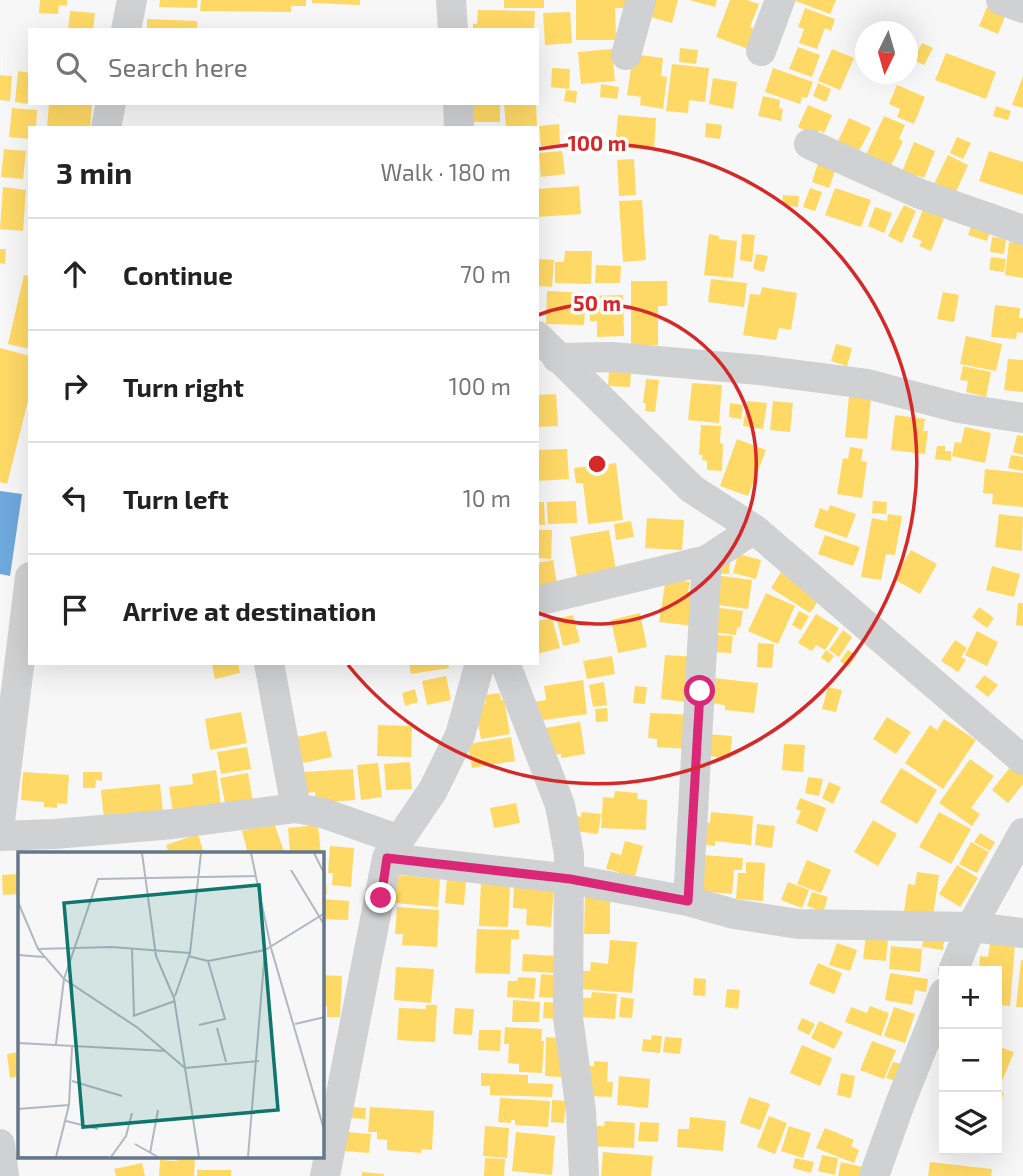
<!DOCTYPE html>
<html lang="en">
<head>
<meta charset="utf-8">
<style>
  :root { --surface:#fff; --page:#f6f6f6; --text:#222; --muted:#767676; --line:#e0e0e0 }
  body { margin:0; font-family:"Exo 2",sans-serif; background:var(--page); color:var(--text) }
  .controls { position:absolute; right:21px; bottom:21px; display:grid; overflow:hidden; border-radius:0px; box-shadow:0 7px 28px #0002 }
  .controls button { width:63px; height:63px; display:grid; place-items:center; padding:0; border:0; border-bottom:2px solid var(--line); background:var(--surface); color:var(--text); font:35px sans-serif }
  .compass { position:absolute; left:855px; top:21px; width:63px; height:63px; border-radius:50%; background:var(--surface); box-shadow:0 7px 28px #0002; rotate:185deg }
  .stop { position:absolute; width:21px; height:21px; margin:-16px; border:5px solid #db2777; border-radius:50%; background:#fff }
  .stop.end { background:#db2777; border-color:#fff; box-shadow:0 2px 7px #0008 }
  .list { margin:0; padding:0; list-style:none }
  h2 { display:flex; justify-content:space-between; align-items:center; height:91px; margin:0; padding:0 28px; font-size:30px }
  h2 small { font-size:23px; font-weight:400; color:var(--muted) }
  .list li { display:grid; grid-template-columns:46px 1fr auto; gap:21px; align-items:center; box-sizing:border-box; height:112px; padding:0 28px; border-top:2px solid var(--line) }
  .list b { display:block; font-size:26px; white-space:nowrap }
  .list em { font-size:23px; font-style:normal; color:var(--muted) }
  .icon { flex:none; width:38px; height:38px; fill:none; stroke:currentColor; stroke-width:2; stroke-linecap:round; stroke-linejoin:round }
  .map { position:relative; flex:none; width:1023px; height:1176px; overflow:hidden }
  .search { position:absolute; background:var(--surface); box-shadow:0 7px 28px #0002; left:28px; top:28px; width:511px; height:77px; display:flex; align-items:center; gap:18px; box-sizing:border-box; padding:0 24px; border-radius:0px; color:var(--muted); font-size:26px }
  .panel { position:absolute; background:var(--surface); box-shadow:0 7px 28px #0002; left:28px; top:126px; width:511px; height:539px; border-radius:0px }
  .map>svg:first-child { display:block }
</style>
</head>
<body>
<div class="map">
<svg width="1023" height="1176" viewBox="0 0 1023 1176">
  <rect width="100%" height="100%" fill="#f7f7f7"/>
  <path fill="#ffd966" d="M40 0H67V6L59 5 58 14 39 13Z
    M160 0H197V8L159 7Z
    M201 0H306V6H291V12L200 11Z
    M312 0H360V5L312 3Z
    M504 0H544V8H504Z
    M576 0H630L631 8H615L616 40H576Z
    M645 0H678L672 23 641 14Z
    M689 0H717L715 7Z
    M730 0H747L759 4 750 27 759 31 751 50 716 37Z
    M793 0H836L830 14Z
    M987 7 1006 14 998 34 979 26Z
    M805 8 835 19 831 31 825 28 817 49 799 43 804 29 798 27Z
    M478 10 535 11 534 30H473V24H477Z
    M70 11 95 13 93 30H68Z
    M570 12 572 43 545 45 543 13Z
    M147 19 197 21V30H147Z
    M922 43 933 48 924 65 913 60Z
    M798 47 820 55 812 77 789 69Z
    M680 48 698 50 696 64 679 62Z
    M612 49 615 81 581 84 578 52Z
    M832 49 854 58 840 90 818 81Z
    M946 53 996 72 986 99 935 80Z
    M633 54 663 58 661 76 667 77 663 109 640 105 641 97 627 95Z
    M672 64 709 68 705 102 689 100 688 113 666 111Z
    M552 68 570 69 569 89 551 87Z
    M773 68 813 82 807 98 802 97 800 104 765 92Z
    M18 71 30 73V104L15 102Z
    M0 75 12 76 10 101 0 100Z
    M1023 76V108L1012 105Z
    M713 78 737 82 733 109 709 104Z
    M818 83 831 89 826 102 813 96Z
    M601 84 619 87 617 99 600 97Z
    M897 85 925 97 914 124 897 117 900 109 889 104Z
    M566 90 577 91 576 103 564 101Z
    M763 96 780 100 779 108 783 109 781 121 758 116Z
    M49 103H92L90 128H47Z
    M472 103H500V122H473Z
    M504 103H536L537 128H506Z
    M808 105 832 115 824 133 819 130 817 136 798 127Z
    M996 106 1011 111 1008 120 993 116Z
    M12 108 37 110 36 128H30V139L9 137Z
    M618 115 656 118 654 150 615 147Z
    M884 116 905 125 899 139 903 141 890 168 865 157Z
    M849 118 871 128 857 155 836 145Z
    M706 123 722 125 720 139 705 137Z
    M559 124 560 144 541 146 539 126Z
    M957 137 971 143 963 159 950 153Z
    M914 142 935 151 924 178 916 175 912 185 899 179Z
    M4 149 26 151 23 179 1 177Z
    M562 151 565 174 541 177 539 153Z
    M989 151 1023 162V195L979 181Z
    M948 155 968 165 955 194 934 184Z
    M634 159 636 195 619 196 617 160Z
    M818 163 836 168 829 188 812 182Z
    M579 186 581 214 537 217V189Z
    M3 187 26 190 23 231 0 229Z
    M810 188 822 192 815 211 803 207Z
    M835 188 871 200 861 227 825 215Z
    M783 195 799 196 798 207 782 205Z
    M642 200 646 260 623 262 619 201Z
    M904 205 916 211 902 243 888 236Z
    M875 207 892 213 884 233 868 226Z
    M924 207 945 215 931 251 919 246 922 241 912 237Z
    M973 221 991 228 987 241 968 235Z
    M709 234 719 236V239L737 241 733 278 704 275Z
    M742 234 755 235 752 262 740 260Z
    M992 237 1006 239 1004 254 990 252Z
    M1009 242 1023 244V278L1005 275Z
    M0 249H6L5 264 0 263Z
    M565 251H592L591 284 555 283V262H564Z
    M756 254 768 256 764 272 753 269Z
    M991 257 1006 259 1004 272 989 270Z
    M537 259 554 260 552 287 537 286Z
    M596 265 621 266 620 283H595Z
    M24 275 30 276V349L8 344Z
    M711 279 747 283 744 307 708 302Z
    M631 281H667V306H658V345H631Z
    M762 287 797 293 791 330 779 328 776 340 743 335 750 294 760 295Z
    M547 291 586 293 584 325 546 324Z
    M943 292 959 295 954 322 937 319Z
    M623 295 624 336 597 337V321H590L589 296Z
    M995 305 1020 308 1019 318H1023V333L1017 332 1016 339 991 337Z
    M966 336 1002 344 996 371 960 364Z
    M836 344 852 348 847 366 831 361Z
    M0 348 30 356V393L7 484 0 482Z
    M1008 359 1023 360V392L1004 390Z
    M963 366 991 372 986 397 966 392 968 381 960 380Z
    M609 370 631 372 630 387 608 386Z
    M646 379 659 380 655 412 645 411 646 403H643Z
    M692 383 722 385 719 423 688 420Z
    M556 394 558 426 537 427V395Z
    M849 396 871 398 867 439 845 437Z
    M747 401 767 403 763 429 743 426Z
    M773 401 793 403 790 432 770 430Z
    M730 403 743 405 741 419 729 417Z
    M895 415 925 419 923 431H928L925 454 891 450Z
    M701 425 721 426 720 443 723 444 722 471 707 470V461L702 460 703 455H699Z
    M965 427 991 433 985 463 952 456 955 442 961 443Z
    M1017 435 1023 436V455L1013 452Z
    M737 439 766 450 748 496 720 486Z
    M937 446H945V451H951V461L935 459Z
    M850 447 863 449 861 461 867 462 862 498 837 494 843 458 848 459Z
    M567 449 569 479 537 481V450Z
    M1011 455 1023 457V471L1008 468Z
    M616 463 623 520 588 524 583 483H576L574 468Z
    M985 469 1023 473V507L992 504 993 494 983 493Z
    M576 501 577 523 548 524 547 502Z
    M873 501 887 502 886 514 872 513Z
    M537 502H544L545 525H537Z
    M830 505 856 514 847 538 814 527 820 508 828 511Z
    M888 514 902 516 895 555 886 554 881 580 861 577 872 518 887 521Z
    M999 514 1023 517 1022 551 995 547Z
    M647 518 684 520 682 550 645 548Z
    M631 521 634 537 616 540 614 524Z
    M537 530H552L551 559 537 558Z
    M609 530 616 570 577 577 570 537Z
    M825 535 860 547 853 566 818 554Z
    M911 550 937 564 920 594 894 579Z
    M738 554 761 560 756 579 733 573Z
    M553 560 557 584 537 588V563Z
    M717 560 730 561 729 574 716 573Z
    M992 566 1020 574 1014 597 986 590Z
    M781 572 820 598 810 613 771 588Z
    M715 575 752 580 748 609 711 604Z
    M666 578 690 582 688 592 699 593 694 626 659 622Z
    M766 593 795 606 778 644 748 631Z
    M1018 603H1023V626L1016 625Z
    M714 607 743 611 740 628 737 627 736 635 711 632Z
    M979 607 994 618 987 628 972 617Z
    M799 611 809 616 801 630 792 625Z
    M640 613 647 647 618 653 611 620Z
    M816 614 839 628 825 650 816 645 812 651 798 643Z
    M573 615 580 642 563 646 557 619Z
    M552 618 560 648 537 654V621Z
    M843 630 852 637 839 657 829 650Z
    M977 631 998 642 987 666 965 655Z
    M715 635 733 636 731 653 713 652Z
    M955 640 967 648 961 657 966 660 958 672 941 661Z
    M758 643 774 644 772 668 757 667Z
    M826 650 834 656 829 663 821 658Z
    M848 650 857 655 848 667 840 661Z
    M665 655 697 657 687 702 661 699Z
    M612 656 615 674 587 679 583 661Z
    M218 663H238L240 673 215 679 212 665Z
    M409 663H448L449 668 411 674Z
    M984 675 998 685 988 697 975 687Z
    M446 676 451 700 427 705 422 681Z
    M713 678 758 683 754 713 725 710V705L710 703Z
    M583 680 587 714 537 721 534 702 546 700 544 686Z
    M604 682 607 705 593 707 589 685Z
    M635 686 647 687 645 704 633 703Z
    M828 687 842 690 836 712 822 709Z
    M415 689 418 702 405 706 402 693Z
    M500 693 501 700H504L510 734 481 739 474 705 486 703 485 695Z
    M607 708 608 721 596 722 595 709Z
    M241 712 247 743 210 750 205 719Z
    M650 713 694 715 691 749 657 747V739L648 738Z
    M887 717 911 732 896 754 873 739Z
    M944 719 976 740 943 789 905 763 930 725 937 730Z
    M580 722 585 754 561 758V754L550 755 545 728Z
    M378 725 412 726 411 757 377 756Z
    M326 731 332 757 303 763 297 737Z
    M707 734 732 736 730 758 705 756Z
    M511 737 515 761 472 768 468 744Z
    M784 744 805 745 803 772 782 770Z
    M247 747 251 769 221 774 217 752Z
    M970 759 994 776 971 808 980 814 972 826 939 803Z
    M410 762 412 789 386 790 384 764Z
    M378 763 382 797 361 800 357 765Z
    M1011 766 1023 775V784L1008 803 992 790Z
    M901 768 937 790 917 824 880 802Z
    M353 769 355 800 316 803 315 792 305 793 303 772Z
    M216 770 222 812 174 819 169 787 193 784 192 774Z
    M23 772 69 775 67 804 57 803V808L44 807V802L21 800Z
    M83 772H102V781L96 780 95 788H83Z
    M248 773 253 802 226 808 220 778Z
    M808 777 823 779 819 796 805 793Z
    M829 782 841 787 833 804 822 798Z
    M160 784 163 812 104 819 101 790Z
    M615 791 638 793 637 799 647 800 646 830 601 828 603 797 614 798Z
    M800 798 826 808 817 832 796 823 801 811 796 809Z
    M516 803 520 823 494 828 490 808Z
    M582 812 601 814 598 834 575 831 577 816 581 817Z
    M711 812 753 816 751 845 715 841V846L702 844 704 822 710 823Z
    M939 812 971 829 951 864 919 847Z
    M873 820 897 834 878 866 854 852Z
    M274 823 285 854H248L242 831Z
    M757 824 775 826 772 848 755 845Z
    M318 825 321 854H290L288 828Z
    M980 833 995 842 990 851 974 842Z
    M198 834 204 854H169L166 845Z
    M625 841 643 846 635 876 630 875 629 879 618 876 619 872 606 869 611 852 621 855Z
    M971 842 989 852 977 873 959 864Z
    M330 846 354 848 351 887 332 885 333 873H328Z
    M702 855 743 858 742 870H734L732 894 699 891Z
    M322 859H324L327 894H322Z
    M807 860 831 870 821 893 797 884Z
    M746 862 765 863 763 901 736 899 738 873H746Z
    M957 865 978 878 960 907 939 894Z
    M917 872 939 875 933 916 904 911 908 884 915 885Z
    M19 874V894L3 895 2 875Z
    M397 875 440 878 438 907 395 903Z
    M447 878 466 879 464 905 445 903Z
    M481 881 510 883 508 927 479 926Z
    M788 882 809 890 802 908 781 900Z
    M514 884 554 887 551 927 526 925 527 909 513 908Z
    M812 892 828 897 823 912 807 906Z
    M585 896 610 897V934H584Z
    M322 899 349 901 348 920 322 919Z
    M397 907 439 910 437 947 402 945 403 934H395Z
    M477 929 519 930V939H511L510 974 475 973Z
    M866 935 888 937 886 961 863 959Z
    M924 936 944 938 943 950 922 947Z
    M610 940 637 942 632 993 580 989 582 971H590L591 962 608 964Z
    M837 943 857 950 850 971 829 965Z
    M990 943 1015 945 1010 1006 997 1005V971H979L980 956 988 957Z
    M891 946 922 949 920 972 889 969Z
    M523 954 557 956 555 973 522 971Z
    M1021 960H1023V1007H1016Z
    M818 963 842 973 834 994 809 984Z
    M396 967 434 969 431 1003 394 1000Z
    M890 973 928 979 926 992 915 990 912 1005 885 1000Z
    M541 974 560 976 558 998 539 997Z
    M322 975 342 976 340 1017H327V1006H322Z
    M518 977 536 978 534 999 507 997 508 981H517Z
    M694 978 706 979 705 996 693 995Z
    M727 989 740 990 738 1009 725 1007Z
    M592 992 617 994 615 1019 581 1017 582 998H591Z
    M621 997 634 999 632 1018 619 1017Z
    M513 1000 540 1002 539 1022H512Z
    M544 1002 559 1003 557 1019 543 1018Z
    M426 1005H437L435 1042 397 1040 399 1008 426 1009Z
    M870 1006 889 1013 881 1036 845 1022 851 1007 867 1013Z
    M894 1007 915 1014 905 1043 884 1036Z
    M455 1008 474 1009 472 1035 453 1034Z
    M802 1018 815 1024 809 1035 797 1029Z
    M819 1021 843 1032 834 1049 811 1038Z
    M505 1027 542 1029 541 1041H544L542 1073 519 1072V1064L508 1063 509 1044H504Z
    M944 1029V1050L931 1046Z
    M479 1030H501L500 1051 478 1050Z
    M652 1035 662 1036 660 1053 642 1051 643 1039 651 1040Z
    M546 1037 563 1038 561 1077 545 1076Z
    M665 1037 682 1038 680 1054 663 1052Z
    M872 1041 896 1050 884 1079 860 1070Z
    M802 1045 832 1058 820 1086 790 1073Z
    M997 1046 1014 1052 1000 1086 997 1085Z
    M19 1052V1076L10 1078 7 1054Z
    M594 1061 608 1062 607 1082H613L612 1097 588 1096 590 1066H594Z
    M893 1062 901 1064 895 1081 886 1078Z
    M481 1073 528 1075V1083L553 1084 552 1097 490 1095V1086H481Z
    M841 1073 855 1076 851 1098 837 1095Z
    M619 1076 650 1079 648 1108 617 1105Z
    M997 1090 1004 1093 997 1112Z
    M749 1097 770 1104 760 1130 740 1123Z
    M500 1098 550 1101 548 1127 515 1125V1120H511V1123L498 1122Z
    M552 1100 566 1101 564 1123 551 1122Z
    M351 1107 366 1108 365 1119 351 1118Z
    M370 1107 434 1111 432 1150 422 1149 421 1153 387 1150V1140L377 1139V1132H368Z
    M769 1116 787 1123 775 1154 757 1147Z
    M690 1117 726 1121 723 1151 677 1147 678 1129H689Z
    M605 1121 635 1123 634 1148 593 1146 594 1126H604Z
    M640 1122 659 1123 658 1142 638 1141Z
    M485 1126 509 1128 507 1158 483 1156Z
    M789 1126 811 1133 803 1158 781 1151Z
    M825 1128 854 1140 851 1146 859 1150 854 1163 816 1148Z
    M347 1132 371 1134 369 1153 345 1151Z
    M516 1132 555 1136 552 1175 512 1171Z
    M603 1152 653 1156 651 1176H601Z
    M822 1155 838 1158 835 1175 818 1171Z
    M177 1157H195L194 1176H159L160 1160 177 1161Z
    M485 1158 505 1159 504 1176H484Z
    M795 1158 814 1162 811 1173 793 1168Z
    M841 1162 863 1167 861 1176H838Z
    M930 1162 992 1169 991 1176H928Z
    M142 1163 145 1176H116L114 1169Z
    M197 1170H231V1176H197Z
    M362 1172 384 1174V1176H362Z"/>
  <path fill="#6fa8dc" d="M0 491 22 494 10 576 0 574Z"/>
  <g fill="none" stroke-linecap="round" stroke-linejoin="round">
    <path stroke="#cfd1d2" stroke-width="30" d="M451 0 453 30
      M1001 0 1023 8
      M126 30 132 0
      M761 51 780 0
      M626 55 641 0
      M458 103 459 128
      M106 128 111 103
      M809 144 920 194 1023 230
      M537 336 692 489 754 529 1023 760
      M557 358 612 357 759 370 867 384 959 408 1023 418
      M537 601 707 560 754 529
      M269 663 296 808
      M505 663 560 805 569 854 568 1018 581 1111 584 1176
      M0 821 30 577
      M0 836 54 834 173 824 296 808 323 813 397 839
      M387 858 570 879 688 901 734 914 798 924 971 927 1023 933
      M688 901 707 560
      M953 971 971 927 1023 833
      M0 1144 4 1176
      M325 1176 387 858 433 790 460 735 480 663
      M874 1176 901 1101 944 993"/>
  </g>
  <g fill="none" stroke-linecap="round" stroke-linejoin="round">
    <path stroke="#db2777" stroke-width="9" d="M381 898 387 858 570 879 688 901 700 691"/>
  </g>
  <g fill="none" stroke="#d62828" stroke-width="3.5">
    <path d="M538 315A160 160 0 1 1 538 613"/>
    <path d="M539 149A320 320 0 1 1 348 665"/>
  </g>
  <g transform="translate(18 852)">
    <rect width="306" height="306" fill="#f7f7f7"/>
    <path fill="none" stroke="#b0b8c1" stroke-width="2" d="M124 1 138 104 156 146 181 305M233 1 253 96 307 281M296 1 307 23M273 18 307 74M0 50 20 97 46 127 120 176 167 216 241 209M20 97 93 95 172 101M114 97 116 163M0 103 26 105M170 104 190 109 247 98 307 61M157 144 172 101 183 1M115 164 157 149M277 172 307 165M181 173 207 167 190 109M199 176 208 210M0 191 148 199M38 192 46 127 80 27 238 24M54 229 104 244M0 257 51 253M48 269 80 277M117 292 140 305M132 301 140 258M0 305H90M38 305 51 253 54 195M93 305 108 284 114 261M230 305 247 98"/>
    <path fill="#0f766e" fill-opacity="0.15" stroke="#0f766e" stroke-width="3.5" d="M241 33 260 258 65 275 46 51Z"/>
    <rect width="306" height="306" fill="none" stroke="#678" stroke-width="3.5"/>
  </g>
  <circle cx="597" cy="464" r="10" fill="#d62828" stroke="#fff" stroke-width="3.5"/>
  <g font-size="21" text-anchor="middle" font-weight="bold" fill="#d62828" stroke="#fff" stroke-width="7" stroke-linejoin="round" paint-order="stroke">
    <text x="597" y="151">100 m</text>
    <text x="597" y="311">50 m</text>
  </g>
</svg>
<div class="controls">
<button>+</button>
<button>−</button>
<button><svg class="icon" aria-label="layers" viewBox="0 0 24 24"><path d="M12 4l9 5-9 5-9-5zM3 14l9 5 9-5"/></svg></button>
</div>
<svg class="compass" viewBox="-18 -18 36 36"><path d="M0-13l5 13h-10z" fill="#e53935"/><path d="M0 13l5-13h-10z" fill="#767676"/></svg>
<div class="stop" style="left:700px;top:691px"></div>
<div class="stop end" style="left:381px;top:898px"></div>
<div class="search"><svg class="icon" aria-label="search" viewBox="0 0 24 24"><circle cx="10" cy="10" r="6"/><path d="M15 15l6 6"/></svg>Search here</div>
<section class="panel">
<h2>3 min<small>Walk · 180 m</small></h2>
<ul class="list">
<li><svg class="icon" aria-label="ahead" viewBox="0 0 24 24"><path d="M12 20V5M6 11l6-6 6 6"/></svg><div><b>Continue</b></div><em>70 m</em></li>
<li><svg class="icon" aria-label="right" viewBox="0 0 24 24"><path d="M7 20v-9h11M14 6l5 5-5 5"/></svg><div><b>Turn right</b></div><em>100 m</em></li>
<li><svg class="icon" aria-label="left" viewBox="0 0 24 24"><path d="M17 20v-9H6M10 6l-5 5 5 5"/></svg><div><b>Turn left</b></div><em>10 m</em></li>
<li><svg class="icon" aria-label="arrive" viewBox="0 0 24 24"><path d="M6 21V4h12l-3 4 3 4H6"/></svg><div><b>Arrive at destination</b></div></li>
</ul>
</section>
</div>
</body>
</html>
